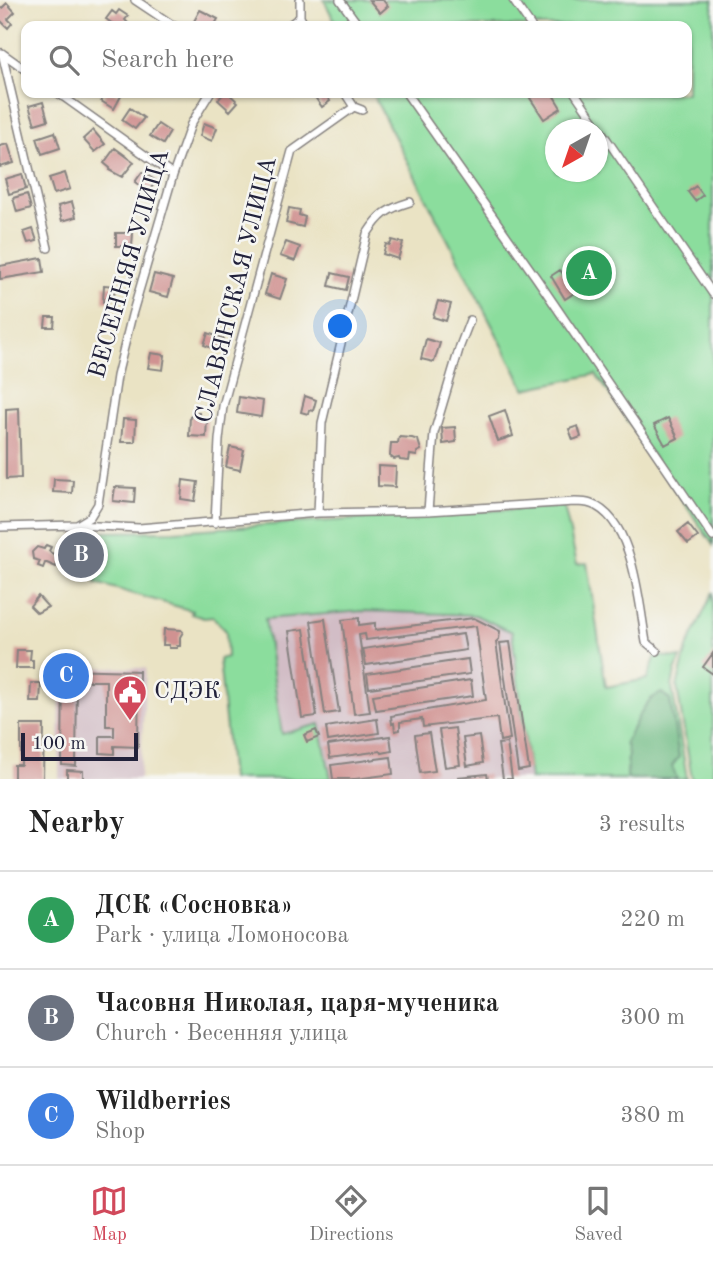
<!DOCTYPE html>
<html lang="en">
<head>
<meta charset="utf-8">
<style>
  :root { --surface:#fff; --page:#f2f2f2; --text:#222; --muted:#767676; --line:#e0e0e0; --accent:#d1495b }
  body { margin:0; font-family:"Old Standard TT",serif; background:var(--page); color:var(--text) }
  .compass { position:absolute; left:545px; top:119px; width:63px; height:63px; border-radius:50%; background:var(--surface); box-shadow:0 2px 5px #0004; rotate:220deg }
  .scale { position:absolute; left:21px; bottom:18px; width:117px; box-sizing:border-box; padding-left:7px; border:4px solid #22223b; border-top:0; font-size:19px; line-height:24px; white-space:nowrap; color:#22223b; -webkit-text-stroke:5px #f6f6f2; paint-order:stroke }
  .you { position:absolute; left:341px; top:327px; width:24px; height:24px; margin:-18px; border:5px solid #fff; border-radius:50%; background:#1a73e8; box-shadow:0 0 0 10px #1a73e833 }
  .badge { display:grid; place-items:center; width:46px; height:46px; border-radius:50%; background:var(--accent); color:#fff; font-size:23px; font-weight:700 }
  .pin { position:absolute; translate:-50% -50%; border:4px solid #fff; box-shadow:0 2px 7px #0006 }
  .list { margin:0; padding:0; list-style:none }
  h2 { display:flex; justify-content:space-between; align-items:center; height:91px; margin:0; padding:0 28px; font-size:30px }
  h2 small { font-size:23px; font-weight:400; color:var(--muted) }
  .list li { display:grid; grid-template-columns:46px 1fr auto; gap:21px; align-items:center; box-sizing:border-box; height:98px; padding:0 28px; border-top:2px solid var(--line) }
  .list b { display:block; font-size:26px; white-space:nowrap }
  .list p { margin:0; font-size:23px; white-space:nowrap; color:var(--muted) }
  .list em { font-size:23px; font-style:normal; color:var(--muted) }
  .icon { flex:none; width:38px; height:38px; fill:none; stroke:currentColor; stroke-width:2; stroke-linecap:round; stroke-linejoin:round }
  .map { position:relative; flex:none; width:713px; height:779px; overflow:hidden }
  .search { position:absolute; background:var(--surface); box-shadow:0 2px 5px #0004; left:21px; right:21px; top:21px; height:77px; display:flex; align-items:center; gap:18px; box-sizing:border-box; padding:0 24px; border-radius:14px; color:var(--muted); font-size:26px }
  .sheet { height:385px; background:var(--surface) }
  nav { display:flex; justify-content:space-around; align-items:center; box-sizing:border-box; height:98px; border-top:2px solid var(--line); background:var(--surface); font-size:19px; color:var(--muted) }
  nav a { display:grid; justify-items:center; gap:4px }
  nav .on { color:var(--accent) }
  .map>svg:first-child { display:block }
</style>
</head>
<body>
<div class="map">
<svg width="713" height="779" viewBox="0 0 713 779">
  <rect width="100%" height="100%" fill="#f6f6f2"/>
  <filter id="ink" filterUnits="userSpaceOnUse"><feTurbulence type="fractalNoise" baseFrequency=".0143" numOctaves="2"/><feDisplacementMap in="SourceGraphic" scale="14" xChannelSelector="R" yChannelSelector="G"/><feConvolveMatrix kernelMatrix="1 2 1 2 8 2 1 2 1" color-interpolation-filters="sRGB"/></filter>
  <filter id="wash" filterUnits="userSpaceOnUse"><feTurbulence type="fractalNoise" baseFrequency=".00686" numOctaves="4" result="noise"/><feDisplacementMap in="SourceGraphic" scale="28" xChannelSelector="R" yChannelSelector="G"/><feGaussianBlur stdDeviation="1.57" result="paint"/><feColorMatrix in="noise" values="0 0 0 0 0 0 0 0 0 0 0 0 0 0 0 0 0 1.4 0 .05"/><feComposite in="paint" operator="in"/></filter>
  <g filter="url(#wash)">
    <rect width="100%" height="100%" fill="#eae3c4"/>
    <path fill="#d2bdc6" d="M363 611 475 615 512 632 530 779H331L320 724 283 735 265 619Z
      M60 667 146 668 140 779H59Z"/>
    <path fill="#8bdd9d" stroke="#56806c" stroke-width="2" fill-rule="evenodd" d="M324 0H713V545L596 374 525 389 372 93H687V26H337ZM556 130H598V172H556Z
      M564 506 577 564 587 563 606 687 647 679 656 656 681 658 675 671 672 687 687 779H530L512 632 475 615 363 611 265 619 282 734 320 724 331 779H231L219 659 227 657 226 631 213 617 204 618 191 614 193 611 96 583 102 532 174 531Z
      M713 592V779H692L677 687 687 648Z"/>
    <path fill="#70bc84" stroke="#496f60" stroke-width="2" d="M662 693 670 700 679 757 672 766 677 779H629L627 776 628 753 625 742C634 729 639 710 651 699 654 696 658 695 662 693Z"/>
    <g id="blocks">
      <path fill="#d09291" d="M369 0H383L388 6 380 13Z
        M7 3 15 12 8 19 12 23 8 28 0 20V10Z
        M119 10 128 16 125 20 128 23 125 26H116L106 19 112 11 116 14Z
        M200 10 218 19 214 26H199L193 23Z
        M106 93H116L121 96 114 109 101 101Z
        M224 93H228L238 102 230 111 218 100Z
        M312 93H324L330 101 322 107Z
        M539 93H552L561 108 544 119 530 98Z
        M43 102 48 120 35 124 29 106Z
        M130 108 144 118 135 129 122 120Z
        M204 123 217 128 212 141 200 136Z
        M158 124 170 132 163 144 150 136Z
        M93 130 105 144 95 152 83 139Z
        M55 132 60 148 42 154 37 138Z
        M8 144 14 163 0 167V146Z
        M115 148 134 162 122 177 109 170 110 168 104 163Z
        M142 172 156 181 148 192 135 182Z
        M65 173 70 189 54 194 49 178Z
        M22 174 26 189 9 194 5 179Z
        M696 186 703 195 695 201 688 192Z
        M27 194 31 208 17 212 13 198Z
        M72 202 76 217 62 221 58 206Z
        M289 208 300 210 299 215 305 217 303 227 286 223Z
        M33 229 37 241 28 243 24 232Z
        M116 233H133L132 246H116Z
        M392 240 403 243 398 259 383 254 386 244 390 245Z
        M286 242 300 247 295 261 280 256Z
        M42 258 44 272 0 279V266Z
        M572 269 577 277 573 280 579 290 565 299 551 276 560 270 564 275Z
        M332 273 349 277 346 290 329 286Z
        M154 274 173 279 168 297 149 292Z
        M271 274 287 279 280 299 265 294Z
        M104 285 115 286 114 296H110L109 302H103Z
        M438 301 451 304 446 321 433 317Z
        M46 317H55L54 327H45Z
        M208 333 224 339 219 351 204 345Z
        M426 339 440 343 434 362 421 359Z
        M151 353 165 355 163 370 148 368Z
        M305 396 316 400 313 411 309 410 308 414 301 412Z
        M239 397 263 401 261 417 237 413Z
        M19 408 21 478 6 479V409Z
        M505 410 513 436 498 441 489 416Z
        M193 413H199V419H207L206 437 189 436 190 416H192Z
        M668 418 678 438 665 445 654 425Z
        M123 419 136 420 135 442H121Z
        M578 426 581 437 573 440 569 429Z
        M455 427 456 442 443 444 442 428Z
        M399 437 412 438 418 440 421 450 417 452V456L410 455 409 461 400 460 399 458 394 459 390 456 391 443H398Z
        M230 447 244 450 240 470 226 467Z
        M378 466 396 467 395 487 378 486Z
        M54 479 73 480 72 493 53 492Z
        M183 480 198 482 195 501 181 499Z
        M115 487 135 488 134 503 113 501Z
        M688 524 698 537 688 544 678 532Z
        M75 531 87 533 85 541 74 539Z
        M46 545 51 547 49 551 51 553 61 556 60 558 63 559 61 566 57 565 56 567 47 563H45L43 568 38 566 40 561 33 559 32 552 37 547 44 549Z
        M38 596 48 607 37 613 30 606Z
        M359 618V625L375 623V630L474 618 500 631 499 639 496 642 510 739 500 741 497 718 423 727 422 719 400 722V730L395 731 394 723 392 724 391 716 486 700 476 626 366 640 365 634 359 635 370 712 354 714 342 620Z
        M325 619 339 712 325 714 311 621Z
        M164 629 181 630 183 632 180 637V646H177V648H169V645H163Z
        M304 629 317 716 302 718 289 631Z
        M463 634 466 650 366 665 363 649Z
        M510 642 529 769 518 771 500 643Z
        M17 650H31L30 660H33V668H16Z
        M713 653V674L703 667Z
        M468 659 470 674 369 688 367 674Z
        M63 669 139 671 138 747 114 746V754L100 753V736H114V726H106V681H77L76 766 62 765Z
        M471 680 473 696 376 710 373 695Z
        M31 683H41L40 702H30Z
        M377 719 379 733 328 741 326 727Z
        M21 725H44L43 779H14V765H21Z
        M455 728 460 765 445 767 439 730Z
        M316 730 319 737 307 742 304 735Z
        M429 733 435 771 420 773 415 735Z
        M390 736 392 751 382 753 381 751 330 758 328 745Z
        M479 736 483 763 467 766 463 738Z
        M507 743 512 779H503L498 744Z
        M391 757 393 774 355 779H333L331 765Z
        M67 770 83 771V779H67Z
        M487 774 488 779H458V777Z"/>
    </g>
  </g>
  <g filter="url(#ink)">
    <use href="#blocks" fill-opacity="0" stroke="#868280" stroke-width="2"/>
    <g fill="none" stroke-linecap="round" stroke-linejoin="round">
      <g stroke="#868280" stroke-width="10">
        <path id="minor" d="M135 0 174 26
          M340 0 359 26
          M513 0 531 26
          M300 17V0
          M300 17 305 26
          M288 26 300 17
          M2 53 48 248
          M1 54 2 53 26 70
          M58 93 173 175
          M345 93 354 107
          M406 93 537 279 713 537
          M575 93 713 294
          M428 511 434 433 460 346 470 320
          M318 513 322 423 367 234C380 214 387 209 410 202
          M215 523 219 440 223 406 292 151 354 107 362 110
          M77 525 90 517 98 504 117 376 132 315 173 175 191 124 210 93
          M0 527 76 525 139 528 318 513 428 511 575 502C580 502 586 502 591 504 634 519 639 604 646 642L657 651"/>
      </g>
      <use href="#minor" stroke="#fff" stroke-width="7"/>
    </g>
  </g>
  <defs>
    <g id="civic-pin" transform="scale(1.75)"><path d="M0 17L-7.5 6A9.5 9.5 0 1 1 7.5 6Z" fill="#d1495b" stroke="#f6f6f2"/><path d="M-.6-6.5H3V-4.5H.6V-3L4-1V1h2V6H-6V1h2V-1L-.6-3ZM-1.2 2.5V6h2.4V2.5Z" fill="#fff"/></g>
  </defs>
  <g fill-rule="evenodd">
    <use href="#civic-pin" x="130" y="692"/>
  </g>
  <g text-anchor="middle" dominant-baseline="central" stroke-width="5" stroke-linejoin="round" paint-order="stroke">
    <g font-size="24" fill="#22223b" stroke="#f6f6f2">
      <text transform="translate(130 264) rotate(-74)">ВЕСЕННЯЯ УЛИЦА</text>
      <text transform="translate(237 290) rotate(-76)">СЛАВЯНСКАЯ УЛИЦА</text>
    </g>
    <g font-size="24" fill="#22223b" stroke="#f6f6f2" text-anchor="start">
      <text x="154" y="692">СДЭК</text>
    </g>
  </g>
</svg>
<svg class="compass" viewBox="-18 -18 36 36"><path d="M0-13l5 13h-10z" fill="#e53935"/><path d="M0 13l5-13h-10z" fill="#767676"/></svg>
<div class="scale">100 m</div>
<div class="you"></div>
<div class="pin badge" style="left:589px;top:273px;background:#2e9e5b">A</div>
<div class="pin badge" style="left:81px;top:555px;background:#6b7280">B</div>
<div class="pin badge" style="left:66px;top:676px;background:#3f7fe0">C</div>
<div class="search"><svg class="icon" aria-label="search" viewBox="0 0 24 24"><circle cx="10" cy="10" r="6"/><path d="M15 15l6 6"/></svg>Search here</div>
</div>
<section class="sheet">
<h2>Nearby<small>3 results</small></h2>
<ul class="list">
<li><span class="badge" style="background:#2e9e5b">A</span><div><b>ДСК «Сосновка»</b><p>Park · улица Ломоносова</p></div><em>220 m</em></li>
<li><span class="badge" style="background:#6b7280">B</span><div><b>Часовня Николая, царя-мученика</b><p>Church · Весенняя улица</p></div><em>300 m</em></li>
<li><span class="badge" style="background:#3f7fe0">C</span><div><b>Wildberries</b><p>Shop</p></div><em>380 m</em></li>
</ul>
</section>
<nav>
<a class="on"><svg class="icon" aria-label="map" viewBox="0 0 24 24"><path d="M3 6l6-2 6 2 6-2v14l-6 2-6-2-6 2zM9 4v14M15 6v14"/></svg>Map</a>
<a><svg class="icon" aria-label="directions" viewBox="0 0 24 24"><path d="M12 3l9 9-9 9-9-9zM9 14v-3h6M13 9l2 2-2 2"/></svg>Directions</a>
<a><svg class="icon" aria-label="saved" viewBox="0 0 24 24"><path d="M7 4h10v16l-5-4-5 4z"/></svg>Saved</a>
</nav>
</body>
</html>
